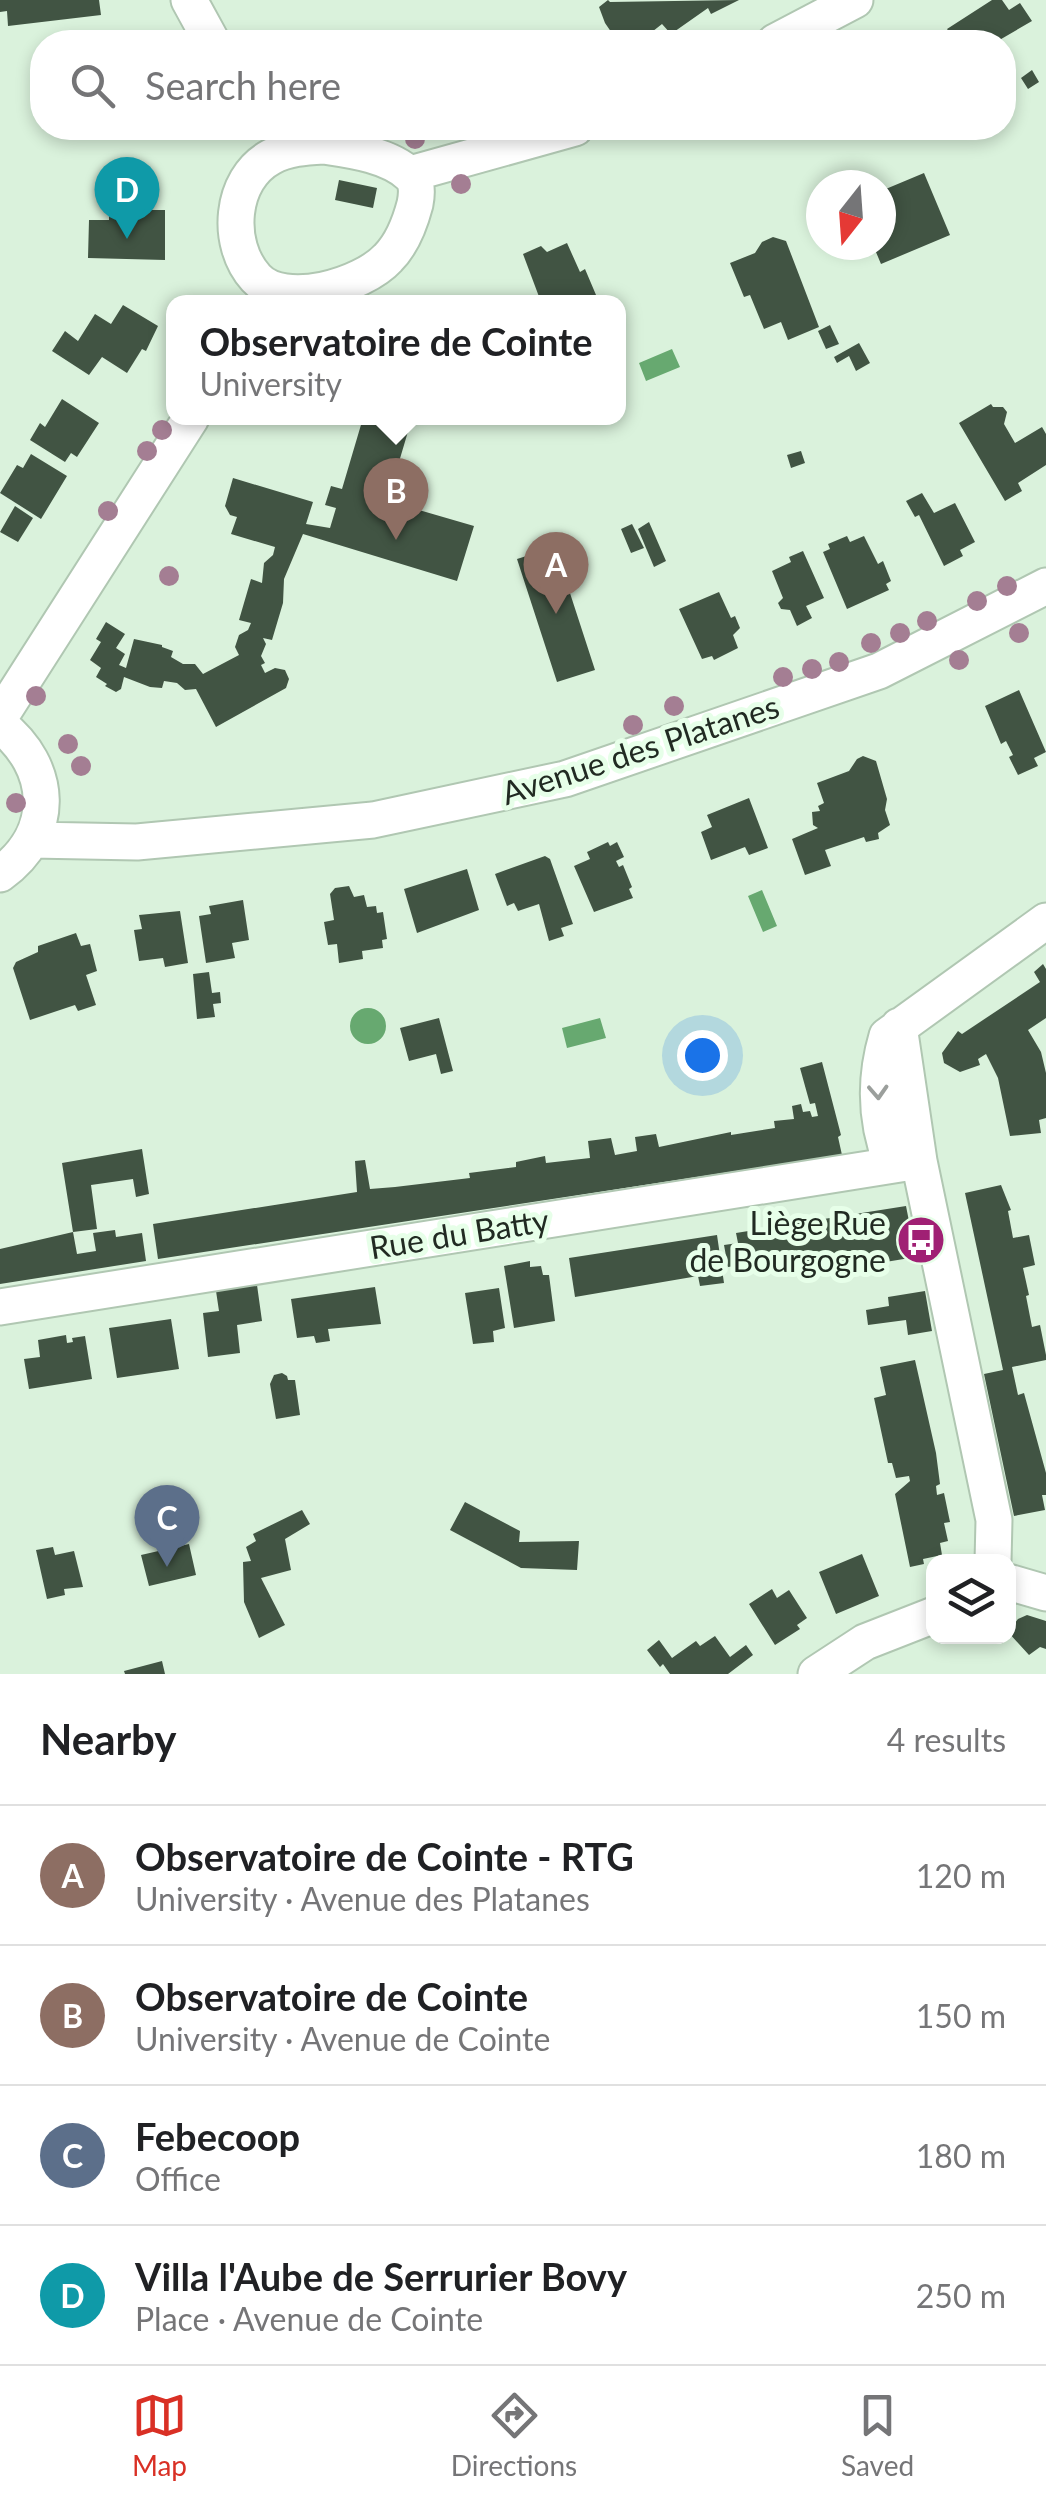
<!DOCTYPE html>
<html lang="en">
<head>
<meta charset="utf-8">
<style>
  :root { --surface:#fff; --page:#f6f6f6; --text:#202124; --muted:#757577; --line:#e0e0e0; --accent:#d93025 }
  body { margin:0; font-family:Lato,sans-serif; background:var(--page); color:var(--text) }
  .controls { position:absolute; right:30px; bottom:30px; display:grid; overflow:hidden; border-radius:20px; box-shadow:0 5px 15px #0003 }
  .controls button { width:90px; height:90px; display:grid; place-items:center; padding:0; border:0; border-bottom:2px solid var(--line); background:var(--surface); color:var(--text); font:50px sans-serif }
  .compass { position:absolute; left:806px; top:170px; width:90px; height:90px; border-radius:50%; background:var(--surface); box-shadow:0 5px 15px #0003; rotate:197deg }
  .you { position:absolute; left:702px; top:1055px; width:35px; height:35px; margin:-25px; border:8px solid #fff; border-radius:50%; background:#1a73e8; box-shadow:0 0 0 15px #1a73e833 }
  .badge { display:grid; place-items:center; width:65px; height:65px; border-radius:50%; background:var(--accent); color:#fff; font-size:32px; font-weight:700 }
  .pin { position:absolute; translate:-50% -82px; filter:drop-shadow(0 2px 5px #0008) }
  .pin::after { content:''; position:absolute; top:52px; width:35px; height:30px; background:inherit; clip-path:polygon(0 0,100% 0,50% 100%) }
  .popup { position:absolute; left:166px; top:295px; width:460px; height:130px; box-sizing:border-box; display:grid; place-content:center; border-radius:20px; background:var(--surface); filter:drop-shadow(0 2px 8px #0005); font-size:32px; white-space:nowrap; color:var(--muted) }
  .popup b { font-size:38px; color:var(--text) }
  .popup::after { content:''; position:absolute; left:50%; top:100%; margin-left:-20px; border:20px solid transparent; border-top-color:var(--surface) }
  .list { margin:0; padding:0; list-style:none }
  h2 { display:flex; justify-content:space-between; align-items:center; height:130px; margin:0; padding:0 40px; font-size:42px }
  h2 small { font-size:32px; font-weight:400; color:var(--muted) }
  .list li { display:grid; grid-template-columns:65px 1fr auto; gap:30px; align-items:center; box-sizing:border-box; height:140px; padding:0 40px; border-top:2px solid var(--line) }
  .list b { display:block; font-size:38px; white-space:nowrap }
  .list p { margin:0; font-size:32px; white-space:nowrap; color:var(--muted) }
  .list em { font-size:32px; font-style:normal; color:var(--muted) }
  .icon { flex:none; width:55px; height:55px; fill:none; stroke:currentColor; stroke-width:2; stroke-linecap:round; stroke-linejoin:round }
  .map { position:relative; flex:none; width:1046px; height:1674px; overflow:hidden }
  .search { position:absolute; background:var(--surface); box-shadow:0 5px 15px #0003; left:30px; right:30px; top:30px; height:110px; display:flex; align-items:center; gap:25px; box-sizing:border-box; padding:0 35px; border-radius:40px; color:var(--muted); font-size:38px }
  .sheet { height:690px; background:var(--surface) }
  nav { display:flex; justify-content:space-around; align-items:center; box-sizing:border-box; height:140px; border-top:2px solid var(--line); background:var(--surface); font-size:28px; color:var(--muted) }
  nav a { display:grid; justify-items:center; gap:5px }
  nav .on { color:var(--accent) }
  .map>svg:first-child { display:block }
</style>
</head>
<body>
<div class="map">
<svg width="1046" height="1674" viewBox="0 0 1046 1674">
  <rect width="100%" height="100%" fill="#daf2dc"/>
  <path fill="#67a970" d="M672 349 680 367 646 381 639 363Z
    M762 890 777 926 763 932 748 896Z
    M350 1026a18 18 0 1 1 36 0a18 18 0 1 1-36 0Z
    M600 1018 606 1038 567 1048 562 1028Z"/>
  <path fill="#415443" d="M0 0H99L101 15 8 26 7 11 0 12Z
    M608 0 610 2 739 0 711 14 708 8 671 34 662 24 643 39 633 36 622 42H618L605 23 599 7Z
    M992 0H1002L1009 10 1020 3 1032 21 996 42H956L947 29Z
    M1032 70 1039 82 1028 89 1021 78Z
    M924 173 950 235 881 264 873 245H881V191Z
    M339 180 377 188 373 208 335 200Z
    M109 210H165V260L88 258 89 220H109Z
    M773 237 786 241 819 327 788 340 781 322 764 329 750 295 744 297 730 263 755 253 762 242Z
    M567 243 580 272 585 269 599 302H541L523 254 541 246 547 252Z
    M123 305 158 326 146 351 142 349 127 373 102 357 89 375 52 351 65 331 78 341 95 314 111 324Z
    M830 325 839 344 826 349 818 331Z
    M859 343 870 363 856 371 849 356 837 363 834 357Z
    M62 399 99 423 77 457 71 453 65 462 30 440 40 423 45 427Z
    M991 404 993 407H1003L1007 412 1004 424 1015 443 1042 427 1046 434V465L1018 483 1022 491 1005 501 959 423Z
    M363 418H412L396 472 404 475 397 497 389 495 388 501 474 526 457 581 303 534 284 579 283 603 272 640 263 638 266 644 261 656 265 663 261 665 265 673 275 668 285 670 289 679 286 688 216 727 196 689 185 690 177 683 164 681 162 688 150 687 124 677 121 689 116 692 105 686 107 684 96 677 101 668 90 660 101 642 96 639 106 622 125 634 116 648 125 654 119 665 126 668 134 639 162 645V647L173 651 171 657 183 664H195L203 674 239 655 235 647 239 635 248 630 251 623 239 620 251 579 262 583 264 563 273 555 275 547 231 534 237 517 230 515 225 506 233 478 313 502 306 524 330 528 336 508 325 505 331 486 342 489Z
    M801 451 805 463 791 468 787 455Z
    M31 454 67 476 41 519 0 493 17 465 23 468Z
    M922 493 934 513 955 503 975 542 960 550 963 556 944 566 919 515 915 517 906 501Z
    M15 506 33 518 18 542 0 532Z
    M649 522 666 561 654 567 638 529Z
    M632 524 644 548 631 553 621 529Z
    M847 536 850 542 864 536 878 564 883 561 891 581 886 584 889 590 847 609 823 552 830 549 828 544Z
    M555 547 595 670 557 682 517 559Z
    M803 551 824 598 806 606 812 618 797 626 790 610 781 609 778 603 783 598 772 571 791 562 789 557Z
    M719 592 731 618 735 616 740 628 733 635 738 648 714 660 712 656 702 659 679 609Z
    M1019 690 1046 752 1034 758 1038 766 1018 775 1009 757 1013 755 1006 741 1001 744 985 706Z
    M863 756 876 761 887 799 885 810 890 825 878 833 879 839 866 842 864 837 825 850 831 866 805 875 792 839 818 828 813 825 812 812 820 811 818 806 824 803 817 783 849 771 857 759Z
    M749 798 768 848 749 855 745 847 711 860 701 832 712 827 707 815Z
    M608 842 610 846 617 842 624 857 616 861 619 867 623 865 632 887 629 889 633 898 594 912 574 866 590 859 587 852Z
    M545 856 550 859 573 924 561 928 564 936 549 941 539 904 518 911 514 903 507 906 495 874Z
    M467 869 479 910 417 933 404 889Z
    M349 886 354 897 364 895 367 907 376 906 377 913 383 912 387 939 382 940 383 948 362 951 363 959 339 963 337 944 328 945 324 922 334 920 330 894 335 888Z
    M243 900 249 940 232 943 235 958 206 963 199 916 211 914 209 906Z
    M180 911 188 963 165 967 163 958 139 961 134 930 142 929 139 915Z
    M76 933 81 946 90 944 97 971 86 975 96 1005 78 1011 75 1005 30 1020 13 968 16 962 38 952V946Z
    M1043 964 1046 969V1018L1028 1030 1041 1052 1046 1073V1118L1039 1120 1041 1133 1010 1136 998 1078 986 1054 978 1059 980 1065 960 1072 944 1063 942 1053 958 1031 962 1034 1040 982 1034 972Z
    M209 972 212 993 220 992 221 1003 213 1004 215 1017 197 1019 193 974Z
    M439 1018 453 1071 441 1074 436 1054 409 1061 400 1028Z
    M822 1062 841 1135 838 1137 842 1155 158 1259 153 1224 357 1192 355 1161 365 1160 370 1189 395 1187 470 1178 469 1173 516 1167V1162L545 1156 546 1163 590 1158 588 1141 611 1138 615 1155 637 1151 635 1137 656 1134 659 1147 731 1132V1135L775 1128 774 1121 794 1119 792 1106 801 1104 803 1112 810 1111 812 1117 818 1116 815 1103 810 1104 800 1068Z
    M142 1149 149 1194 136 1197 133 1179 91 1185 97 1229 73 1232 62 1163Z
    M1001 1185 1011 1210 1008 1211 1013 1238 1029 1235 1035 1265 1023 1268 1029 1295 1026 1296 1032 1327 1040 1325 1046 1355V1360L1012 1367 1018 1395 1024 1393 1046 1473V1495H1042L1045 1510 1014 1516 984 1374 1003 1370 965 1193Z
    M906 1206 916 1257 867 1265 866 1251 857 1252 858 1263 844 1265 842 1258 819 1261V1270L810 1272 809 1263 751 1272 750 1264 728 1267 724 1245 738 1243 736 1233Z
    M115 1230 116 1237 142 1233 146 1261 0 1284V1249L73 1232 77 1254 96 1251 93 1233Z
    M717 1235 724 1283 700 1286 698 1276 575 1297 569 1258Z
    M530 1261V1267L541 1266 543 1275H549L555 1321 514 1328 504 1266Z
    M257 1285 262 1321 237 1325 240 1353 208 1357 203 1313 219 1311 216 1291Z
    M375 1287 381 1324 328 1329 330 1341 316 1343 314 1336 297 1338 291 1299Z
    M499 1288 505 1328 493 1331 494 1342 473 1344 465 1293Z
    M925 1291 932 1331 908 1335 906 1320 868 1325 866 1310 889 1306 888 1297Z
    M171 1319 179 1369 117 1378 109 1328Z
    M66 1335 67 1343 73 1342 72 1338 85 1336 92 1379 29 1389 24 1359 40 1357 38 1340Z
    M915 1360 936 1453 940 1484 936 1486 937 1495 944 1493 950 1522 944 1523 948 1541 940 1543 942 1555 923 1559 924 1564 910 1567 895 1494 910 1481 909 1476 896 1478 892 1463H888L874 1398 886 1395 880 1367Z
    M282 1373 287 1376 288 1380H295L300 1415 276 1419 270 1384 274 1375Z
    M465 1502 520 1531 519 1542 579 1541 577 1570 521 1568 450 1530Z
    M302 1510 310 1524 285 1539 291 1570 261 1578 285 1625 259 1638 244 1602 243 1562 251 1561 246 1547 256 1541 253 1534Z
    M189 1544 196 1575 149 1586 141 1555Z
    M53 1547 55 1555 74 1551 83 1587 64 1589 65 1595 47 1599 36 1550Z
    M862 1554 879 1596 836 1614 819 1572Z
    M772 1589 777 1598 789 1590 807 1618 797 1625 800 1629 775 1645 749 1604Z
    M1027 1615 1046 1621V1649L1040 1647 1029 1655 1008 1632 1018 1619Z
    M715 1636 730 1657 746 1645 753 1655 728 1674H670L663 1664 660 1667 647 1650 659 1640 672 1658 696 1641 700 1646Z
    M162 1661 165 1674H125L124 1671Z"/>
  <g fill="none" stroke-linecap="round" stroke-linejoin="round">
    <g stroke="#b0c7b2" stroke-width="39">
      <path id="minor" d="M189 0 212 42
        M775 42 855 0
        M324 146C351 150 389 155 410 175 418 182 417 194 415 204 410 223 402 244 388 258 362 286 284 309 256 278 225 244 230 179 271 157 287 148 306 147 324 146Z
        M410 174 575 128
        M0 717 191 418
        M0 725C53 767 57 833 0 874
        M32 840 137 842 373 820 565 779 879 671 1046 586
        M899 1026 919 1161 994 1520 993 1562
        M892 1164C875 1121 874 1080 887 1036L1046 921
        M0 1307 919 1161
        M1008 1582 1046 1593
        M816 1674 865 1642 934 1615"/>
    </g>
    <use href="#minor" stroke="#fff" stroke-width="35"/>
  </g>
  <g fill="#a47e93">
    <circle cx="415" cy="139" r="10"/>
    <circle cx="461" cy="184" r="10"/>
    <circle cx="162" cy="430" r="10"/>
    <circle cx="147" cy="451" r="10"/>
    <circle cx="108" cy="511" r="10"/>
    <circle cx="169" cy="576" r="10"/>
    <circle cx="1007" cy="586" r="10"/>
    <circle cx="977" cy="601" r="10"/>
    <circle cx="927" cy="621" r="10"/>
    <circle cx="900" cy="633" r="10"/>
    <circle cx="1019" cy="633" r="10"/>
    <circle cx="871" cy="643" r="10"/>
    <circle cx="959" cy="660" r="10"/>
    <circle cx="839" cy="662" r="10"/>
    <circle cx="812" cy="669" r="10"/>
    <circle cx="783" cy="677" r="10"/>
    <circle cx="36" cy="696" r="10"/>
    <circle cx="674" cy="706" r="10"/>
    <circle cx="633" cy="725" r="10"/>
    <circle cx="68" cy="744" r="10"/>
    <circle cx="81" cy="766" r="10"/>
    <circle cx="16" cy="803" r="10"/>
  </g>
  <defs><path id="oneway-chevron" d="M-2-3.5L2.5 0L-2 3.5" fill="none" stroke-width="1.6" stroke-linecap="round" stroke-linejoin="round" transform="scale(2.5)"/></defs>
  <use stroke="#9b9f9c" href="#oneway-chevron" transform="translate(878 1092) rotate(87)"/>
  <defs>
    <g id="bus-disc" transform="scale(2.5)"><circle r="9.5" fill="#a02074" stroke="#e7ffe9"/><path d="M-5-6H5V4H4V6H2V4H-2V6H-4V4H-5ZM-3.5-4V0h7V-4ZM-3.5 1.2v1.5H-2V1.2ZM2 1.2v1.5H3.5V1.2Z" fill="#fff"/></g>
  </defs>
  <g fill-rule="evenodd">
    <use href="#bus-disc" x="921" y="1240"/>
  </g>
  <g text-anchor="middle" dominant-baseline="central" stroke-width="10" stroke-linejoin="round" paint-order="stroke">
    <g font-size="32" fill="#212a22" stroke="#e7ffe9">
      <text transform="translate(640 749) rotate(-18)">Avenue des Platanes</text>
      <text transform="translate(459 1233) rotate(-9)">Rue du Batty</text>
    </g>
    <g font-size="32" fill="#212a22" stroke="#e7ffe9" text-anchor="end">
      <text x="886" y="1222">Liège Rue<tspan x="886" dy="37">de Bourgogne</tspan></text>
    </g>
  </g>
</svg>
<div class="controls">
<button><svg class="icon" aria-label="layers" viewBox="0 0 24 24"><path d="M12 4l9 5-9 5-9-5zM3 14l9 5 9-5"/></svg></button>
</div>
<svg class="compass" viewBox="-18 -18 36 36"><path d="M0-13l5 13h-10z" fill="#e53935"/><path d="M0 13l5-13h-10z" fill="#757577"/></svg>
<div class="you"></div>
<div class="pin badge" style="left:556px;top:614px;background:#8d6e63">A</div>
<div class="pin badge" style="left:396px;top:540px;background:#8d6e63">B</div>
<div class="popup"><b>Observatoire de Cointe</b>University</div>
<div class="pin badge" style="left:167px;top:1567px;background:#5c6f8a">C</div>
<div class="pin badge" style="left:127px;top:239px;background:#0f9aa8">D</div>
<div class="search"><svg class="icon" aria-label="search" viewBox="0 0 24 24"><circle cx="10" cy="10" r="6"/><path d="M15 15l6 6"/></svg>Search here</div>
</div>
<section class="sheet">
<h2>Nearby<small>4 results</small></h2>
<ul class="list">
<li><span class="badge" style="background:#8d6e63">A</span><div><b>Observatoire de Cointe - RTG</b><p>University · Avenue des Platanes</p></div><em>120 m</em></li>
<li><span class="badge" style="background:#8d6e63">B</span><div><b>Observatoire de Cointe</b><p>University · Avenue de Cointe</p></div><em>150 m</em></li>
<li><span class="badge" style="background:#5c6f8a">C</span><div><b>Febecoop</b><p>Office</p></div><em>180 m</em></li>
<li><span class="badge" style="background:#0f9aa8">D</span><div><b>Villa l'Aube de Serrurier Bovy</b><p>Place · Avenue de Cointe</p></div><em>250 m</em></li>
</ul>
</section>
<nav>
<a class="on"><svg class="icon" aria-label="map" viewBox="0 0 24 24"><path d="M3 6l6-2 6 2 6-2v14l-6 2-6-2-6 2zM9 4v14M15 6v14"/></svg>Map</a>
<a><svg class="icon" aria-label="directions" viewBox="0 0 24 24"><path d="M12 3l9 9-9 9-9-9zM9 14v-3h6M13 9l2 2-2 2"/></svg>Directions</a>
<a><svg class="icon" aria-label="saved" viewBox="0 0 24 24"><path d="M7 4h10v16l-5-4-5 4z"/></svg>Saved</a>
</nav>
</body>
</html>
